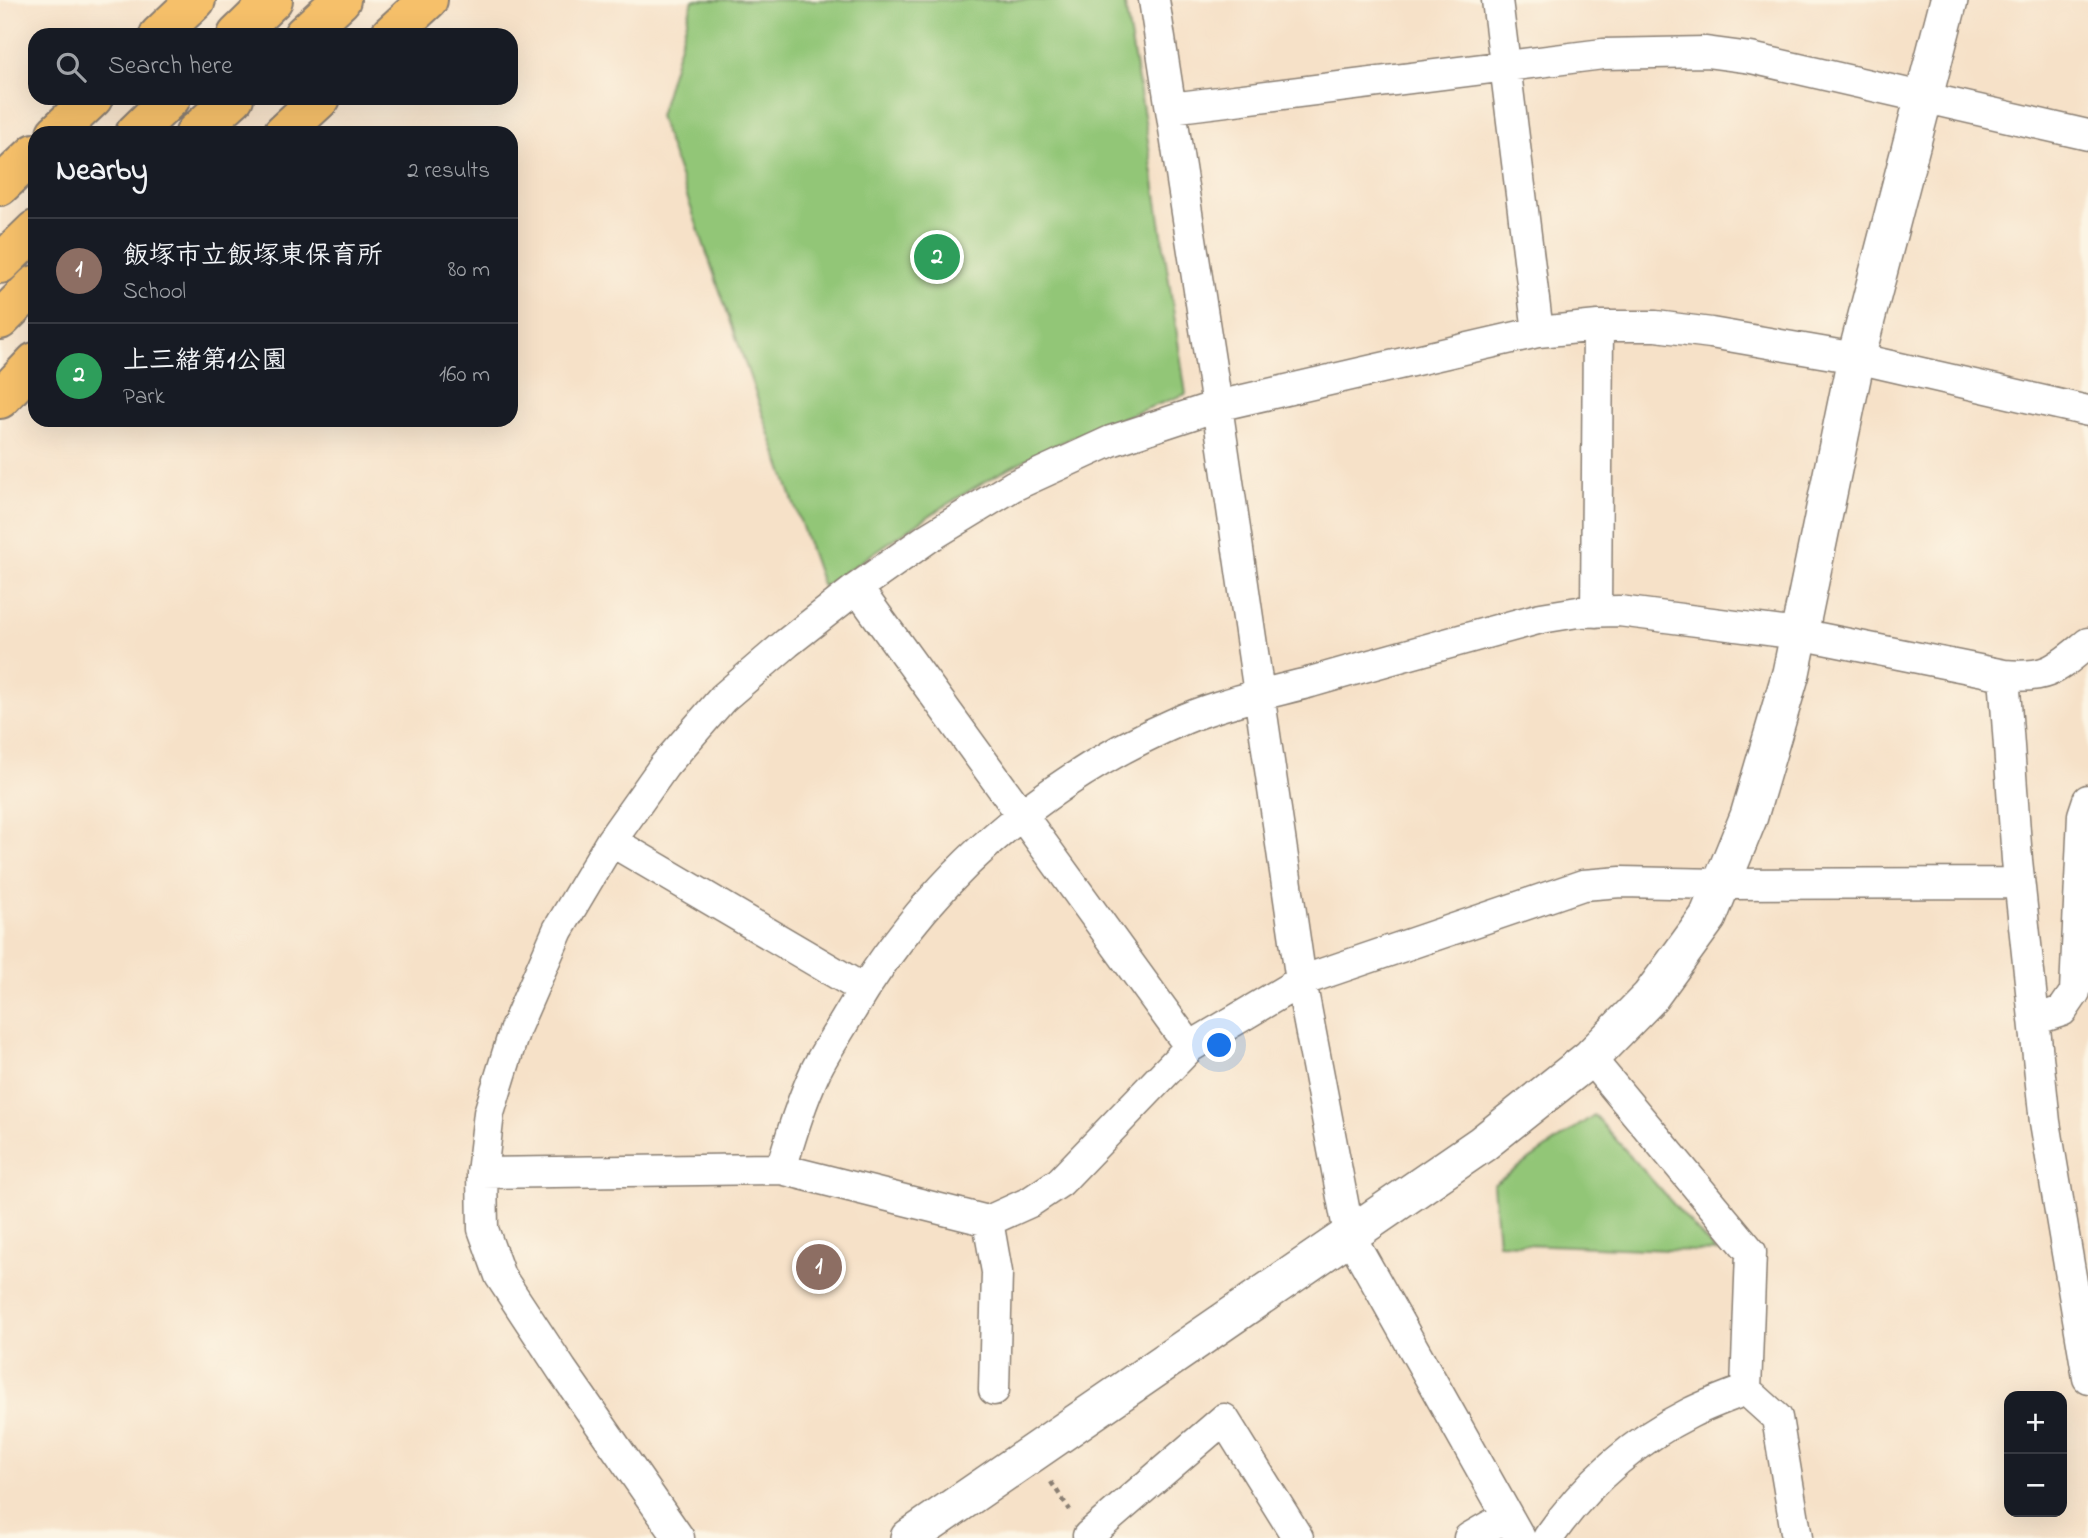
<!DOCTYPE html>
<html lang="en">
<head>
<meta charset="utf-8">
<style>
  :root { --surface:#171b24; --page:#242831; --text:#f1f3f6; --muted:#9ea1a6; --line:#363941; --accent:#d93025 }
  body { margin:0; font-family:"Indie Flower","Klee One",sans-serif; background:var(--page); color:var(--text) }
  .controls { position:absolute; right:21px; bottom:21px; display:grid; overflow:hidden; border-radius:14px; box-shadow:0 7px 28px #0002 }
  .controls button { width:63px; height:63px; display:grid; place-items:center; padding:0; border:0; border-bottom:2px solid var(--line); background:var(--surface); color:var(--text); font:35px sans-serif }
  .you { position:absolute; left:1220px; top:1046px; width:24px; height:24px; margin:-18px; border:5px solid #fff; border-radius:50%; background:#1a73e8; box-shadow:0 0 0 10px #1a73e833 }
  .badge { display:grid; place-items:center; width:46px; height:46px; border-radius:50%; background:var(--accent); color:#fff; font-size:23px; font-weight:700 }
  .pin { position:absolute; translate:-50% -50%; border:4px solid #fff; box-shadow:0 2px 7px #0006 }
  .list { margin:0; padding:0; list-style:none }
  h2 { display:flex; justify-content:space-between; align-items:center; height:91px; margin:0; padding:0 28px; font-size:30px }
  h2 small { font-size:23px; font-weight:400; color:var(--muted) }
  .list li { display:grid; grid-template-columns:46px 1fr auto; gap:21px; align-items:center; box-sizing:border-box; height:105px; padding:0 28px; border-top:2px solid var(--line) }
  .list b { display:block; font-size:26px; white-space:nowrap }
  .list p { margin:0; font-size:23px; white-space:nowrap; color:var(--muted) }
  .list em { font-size:23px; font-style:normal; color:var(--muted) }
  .icon { flex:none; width:38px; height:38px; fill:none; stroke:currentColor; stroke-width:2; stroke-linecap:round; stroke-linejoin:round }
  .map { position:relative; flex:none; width:2088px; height:1538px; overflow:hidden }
  .search { position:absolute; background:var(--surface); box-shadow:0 7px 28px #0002; left:28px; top:28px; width:490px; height:77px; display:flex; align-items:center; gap:18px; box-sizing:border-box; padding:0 24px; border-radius:21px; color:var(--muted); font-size:26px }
  .panel { position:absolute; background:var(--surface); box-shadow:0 7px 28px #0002; left:28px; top:126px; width:490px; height:301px; border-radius:21px }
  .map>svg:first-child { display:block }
</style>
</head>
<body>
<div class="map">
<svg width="2088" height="1538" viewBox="0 0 2088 1538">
  <rect width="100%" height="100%" fill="#fcf5e5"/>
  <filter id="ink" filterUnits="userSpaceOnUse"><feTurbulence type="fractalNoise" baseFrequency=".0143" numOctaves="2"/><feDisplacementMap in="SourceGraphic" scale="14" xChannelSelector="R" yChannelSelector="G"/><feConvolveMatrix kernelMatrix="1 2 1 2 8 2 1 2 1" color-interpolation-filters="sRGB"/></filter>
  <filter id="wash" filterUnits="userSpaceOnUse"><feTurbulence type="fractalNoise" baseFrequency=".00686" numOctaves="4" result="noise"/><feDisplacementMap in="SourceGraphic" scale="28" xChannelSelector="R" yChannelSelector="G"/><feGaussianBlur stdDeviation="1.57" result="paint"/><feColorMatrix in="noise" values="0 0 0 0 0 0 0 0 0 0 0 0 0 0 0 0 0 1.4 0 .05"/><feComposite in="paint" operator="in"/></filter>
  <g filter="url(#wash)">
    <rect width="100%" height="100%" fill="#f6e1c8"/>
    <path fill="#92c677" stroke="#57714a" stroke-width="2" d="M693 0H1124L1145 121 1186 394C1128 416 1068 436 1013 466 947 501 886 545 823 587L659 116Z
      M1594 1115 1716 1252 1498 1243 1493 1185Z"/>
  </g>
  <g filter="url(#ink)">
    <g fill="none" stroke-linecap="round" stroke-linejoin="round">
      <g stroke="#897e72" stroke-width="33">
        <path id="minor" d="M1154 0 1217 406 1301 981 1349 1234 1520 1538
          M1497 0 1538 332
          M1171 108 1603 54 1706 52 1751 58 2088 135
          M857 588 1190 1047
          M1596 612 1598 326
          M2004 675 2017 860 2045 1122 2088 1378
          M611 841 863 989
          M2034 1020 2062 1011 2075 992 2083 815 2088 800
          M1590 1058 1751 1252 1746 1390 1777 1418 1797 1538
          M781 1169C791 1136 801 1102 816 1070 825 1052 836 1036 846 1019 926 882 1037 782 1184 719 1224 702 1269 693 1311 682 1387 660 1464 639 1541 618L1578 612 1619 611 1799 634 2004 675C2048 679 2056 669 2088 643
          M482 1173 781 1169 988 1221 1030 1202 1060 1182 1190 1047 1301 981 1583 885 1621 882 1721 884 2019 883
          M988 1221 997 1272 994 1390
          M679 1538 562 1370 500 1276 483 1229 482 1173 489 1113 515 1029 558 930 611 841 664 766 723 698 787 643 857 588 928 538 1013 486 1111 441 1217 406 1538 332 1598 326H1656L1711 333 1856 358 2088 411
          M1089 1538 1088 1536 1224 1419 1298 1538
          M1469 1538 1507 1516
          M1548 1538C1584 1486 1632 1442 1690 1413 1708 1404 1727 1397 1746 1390"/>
      </g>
      <g stroke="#897e72" stroke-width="40">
        <path id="tertiary" d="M909 1538 1482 1144 1590 1058 1650 997 1708 917 1749 816 1791 673 1856 358 1949 0"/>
      </g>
      <g stroke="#897e72" stroke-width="42">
        <path id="trunk" d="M159 35 196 0
          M237 35 273 0
          M303 35 341 0
          M390 35 428 0
          M56 133 93 98
          M135 133 171 98
          M195 133 234 98
          M283 133 321 98
          M0 186 35 153
          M0 264 35 230
          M0 320 35 285
          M0 399 35 362"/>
      </g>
      <path stroke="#897e72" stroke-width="4.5" stroke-dasharray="5 5" stroke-linecap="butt" d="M1051 1482 1070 1510"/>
      <use href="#minor" stroke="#fff" stroke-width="30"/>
      <use href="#tertiary" stroke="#fff" stroke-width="37"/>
      <use href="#trunk" stroke="#f6c06b" stroke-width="38"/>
    </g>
  </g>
</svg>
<div class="controls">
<button>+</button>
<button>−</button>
</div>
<div class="you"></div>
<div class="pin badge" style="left:819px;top:1267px;background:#8d6e63">1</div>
<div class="pin badge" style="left:937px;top:257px;background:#2e9e5b">2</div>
<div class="search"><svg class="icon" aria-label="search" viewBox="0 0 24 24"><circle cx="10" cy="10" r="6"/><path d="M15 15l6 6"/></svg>Search here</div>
<section class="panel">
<h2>Nearby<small>2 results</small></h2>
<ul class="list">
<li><span class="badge" style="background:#8d6e63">1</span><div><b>飯塚市立飯塚東保育所</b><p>School</p></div><em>80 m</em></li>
<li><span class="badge" style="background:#2e9e5b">2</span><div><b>上三緒第1公園</b><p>Park</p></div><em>160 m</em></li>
</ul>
</section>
</div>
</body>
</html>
